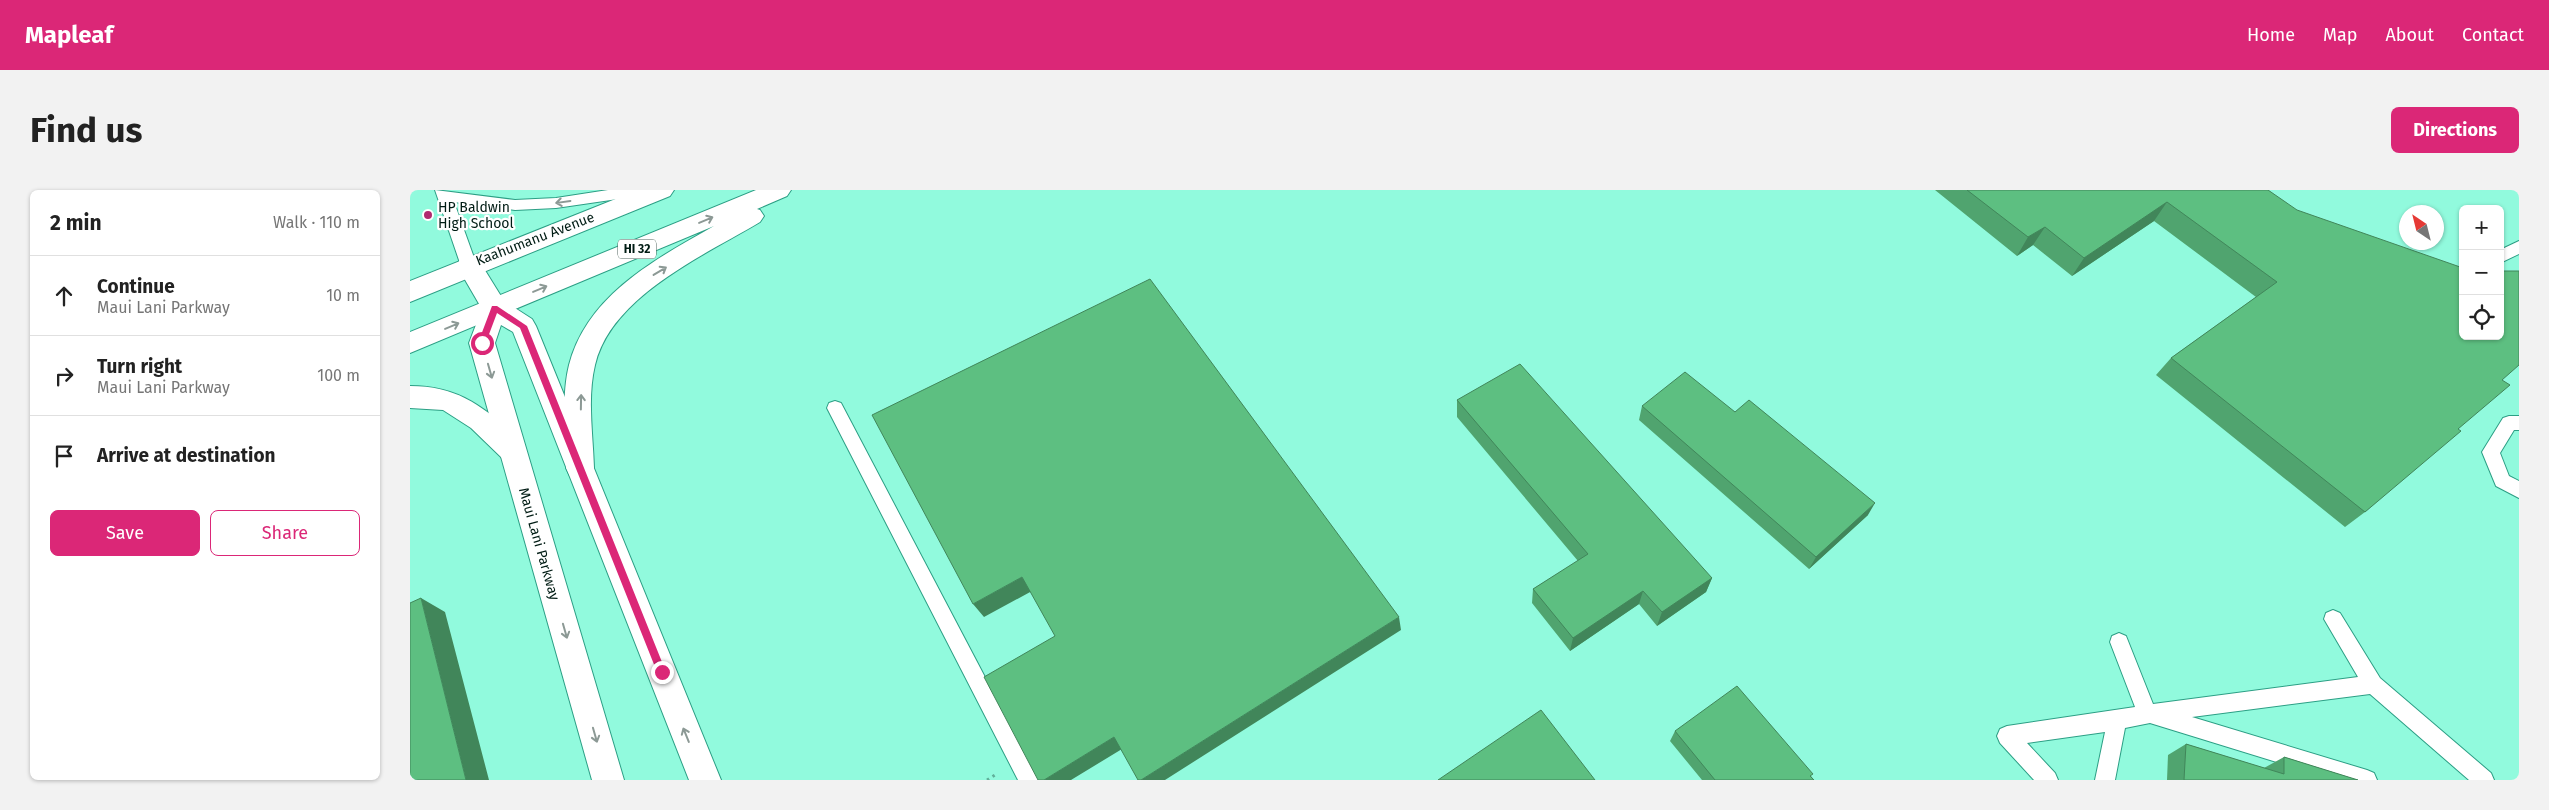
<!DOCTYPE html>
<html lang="en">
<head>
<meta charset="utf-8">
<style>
  :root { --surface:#fff; --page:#f2f2f2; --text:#222; --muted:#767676; --line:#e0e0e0; --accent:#db2777 }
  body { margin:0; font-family:"Fira Sans",sans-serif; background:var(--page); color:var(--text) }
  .controls { position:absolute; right:15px; top:15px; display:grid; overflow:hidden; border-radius:8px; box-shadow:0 1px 4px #0004 }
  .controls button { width:45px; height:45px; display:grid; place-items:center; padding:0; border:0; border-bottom:1px solid var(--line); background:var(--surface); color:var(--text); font:25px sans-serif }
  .compass { position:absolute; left:1989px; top:15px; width:45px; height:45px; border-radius:50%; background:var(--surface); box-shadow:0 1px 4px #0004; rotate:325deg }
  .stop { position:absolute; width:15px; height:15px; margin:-11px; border:4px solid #db2777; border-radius:50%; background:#fff }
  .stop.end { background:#db2777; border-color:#fff; box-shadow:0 1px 5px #0008 }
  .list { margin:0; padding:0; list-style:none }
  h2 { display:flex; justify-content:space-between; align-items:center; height:65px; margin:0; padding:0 20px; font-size:21px }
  h2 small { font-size:16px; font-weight:400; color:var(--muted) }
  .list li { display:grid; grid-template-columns:32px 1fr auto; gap:15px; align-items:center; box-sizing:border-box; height:80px; padding:0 20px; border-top:1px solid var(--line) }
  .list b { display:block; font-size:19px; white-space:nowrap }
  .list p { margin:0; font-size:16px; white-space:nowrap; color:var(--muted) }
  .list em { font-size:16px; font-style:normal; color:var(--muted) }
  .actions { display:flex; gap:10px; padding:15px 20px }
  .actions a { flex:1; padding:11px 0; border:1px solid var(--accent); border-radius:8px; text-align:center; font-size:18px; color:var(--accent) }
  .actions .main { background:var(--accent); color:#fff }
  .icon { flex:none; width:28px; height:28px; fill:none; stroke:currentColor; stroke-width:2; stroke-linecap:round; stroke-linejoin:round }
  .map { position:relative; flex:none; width:2109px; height:590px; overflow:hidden; border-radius:8px }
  header { display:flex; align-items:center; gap:30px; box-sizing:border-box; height:70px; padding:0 25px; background:var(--accent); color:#fff }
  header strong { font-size:24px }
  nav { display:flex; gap:28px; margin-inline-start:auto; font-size:18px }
  .intro { display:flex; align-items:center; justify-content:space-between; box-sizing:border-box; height:120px; padding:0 30px }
  h1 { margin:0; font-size:35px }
  .button { padding:12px 22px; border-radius:8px; background:var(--accent); color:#fff; font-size:18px; font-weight:700 }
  main { display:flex; gap:30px; padding:0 30px }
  aside { flex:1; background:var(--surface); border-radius:8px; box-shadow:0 1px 4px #0004 }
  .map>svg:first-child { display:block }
</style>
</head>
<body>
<header>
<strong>Mapleaf</strong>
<nav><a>Home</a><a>Map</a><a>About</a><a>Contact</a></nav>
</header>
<div class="intro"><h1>Find us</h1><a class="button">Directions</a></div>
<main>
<aside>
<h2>2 min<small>Walk · 110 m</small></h2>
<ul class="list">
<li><svg class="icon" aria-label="ahead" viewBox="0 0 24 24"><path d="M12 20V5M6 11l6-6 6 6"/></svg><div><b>Continue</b><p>Maui Lani Parkway</p></div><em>10 m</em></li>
<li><svg class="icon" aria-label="right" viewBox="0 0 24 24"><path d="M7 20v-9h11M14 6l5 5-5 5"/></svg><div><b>Turn right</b><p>Maui Lani Parkway</p></div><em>100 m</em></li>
<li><svg class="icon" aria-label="arrive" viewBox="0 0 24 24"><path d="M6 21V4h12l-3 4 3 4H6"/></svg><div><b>Arrive at destination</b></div></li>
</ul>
<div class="actions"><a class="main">Save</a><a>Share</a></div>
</aside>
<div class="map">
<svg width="2109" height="590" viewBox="0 0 2109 590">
  <rect width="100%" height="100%" fill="#91fadd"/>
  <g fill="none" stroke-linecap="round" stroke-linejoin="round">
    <g stroke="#2c9f85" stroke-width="2">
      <path id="service" d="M25 0 105 10 146 8 198 0H242L240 4 235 5 146 18 105 20 44 12 67 76 64 80H54L51 76Z
        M2109 51V64L2090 73V60Z
        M425 211 431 213 629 590H608L417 218 419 213Z
        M2099 226H2109V240H2104L2090 263 2099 286 2109 291V308L2086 296 2072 262 2093 228Z
        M1923 420 1930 423 1970 488 2081 583 2084 590H2059L1960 504 1782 527 1957 580 1964 583 1967 590H1925L1740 533 1715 538 1705 590H1685L1695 542 1617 553 1645 583 1648 590H1624L1590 553 1587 546 1590 539 1597 536 1725 517 1700 452 1702 446 1709 443 1716 446 1743 514 1948 487 1914 429 1916 423Z"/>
    </g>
    <g stroke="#2c9f85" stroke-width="2">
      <path id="secondary" d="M59 67 68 69 94 111 122 129 126 136 311 590H279L103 142 91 135 85 153 214 590H182L59 153 72 119 47 76 50 69Z"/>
    </g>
    <g stroke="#2c9f85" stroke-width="2">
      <path id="primary" d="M228 0H264L260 6 0 112V91Z
        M346 0H381L377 6 347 19 350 20 354 26 350 32C295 65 201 106 185 175 177 208 183 245 184 278L180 286 170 290 160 286 156 278C156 245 151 207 159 175 177 105 246 69 304 36L0 163V142Z
        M0 196C51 196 76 219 112 252L116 260 112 268 102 271 92 268 61 238 33 220 0 218Z"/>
    </g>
    <path stroke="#60af99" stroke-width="3" stroke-dasharray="2.5 4" stroke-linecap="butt" d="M577 590 585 585"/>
    <use href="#service" fill="#fff" fill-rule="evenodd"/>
    <use href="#secondary" fill="#fff" fill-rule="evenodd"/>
    <use href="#primary" fill="#fff" fill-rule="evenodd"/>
  </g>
  <path fill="#50a46f" d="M1525 0H1858L2092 190 2048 239 1955 322 1935 337 1746 185 1761 168 1846 107 1744 31 1662 86 1623 55 1607 66Z
    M1047 210 1302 388 1296 402 1247 436 1229 414 1160 461 1122 413 1123 399 1168 371 1047 227Z
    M1232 216 1325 222 1458 325 1399 379 1229 230Z
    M1265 541 1401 586 1404 590H1292L1260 551Z
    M1776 554 1854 578 1874 567 1948 590H1757L1758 565Z"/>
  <path fill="#41865a" d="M1757 12 1744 31 1662 86 1674 68Z
    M1635 37 1623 55 1607 66 1618 47Z
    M1465 313 1458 325 1399 379 1406 367Z
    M612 387 622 401 574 427 563 414Z
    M1302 388 1296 402 1247 436 1252 422Z
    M1233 401 1229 414 1160 461 1163 448Z
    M11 408 35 422 79 590H56Z
    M989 427 991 440 755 590H731Z
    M704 547 712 559 661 590H634Z"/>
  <path fill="#5dbf81" stroke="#41865a" d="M1557 0H1858L1887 20 2053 78V146H2090V81H2109V175L2092 190 2100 195 2048 239 2051 241 1955 322 1761 168 1867 92 1757 12 1674 68 1635 37 1618 47Z
    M740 89 989 427 731 590H728L704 547 634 590H628L574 487 645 446 612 387 563 414 462 225Z
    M1110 174 1302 388 1252 422 1233 401 1163 448 1123 399 1178 364 1047 210Z
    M1275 182 1325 222 1339 210 1465 313 1406 367 1232 216Z
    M11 408 56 590H0V413Z
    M1327 496 1403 584 1400 586 1404 590H1305L1265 541Z
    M1131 520 1185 590H1028Z
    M1776 554 1874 584V567L1948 590H1774Z"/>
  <defs><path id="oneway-shaft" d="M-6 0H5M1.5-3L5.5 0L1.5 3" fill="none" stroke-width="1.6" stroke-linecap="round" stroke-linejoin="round" transform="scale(1.25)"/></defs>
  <g stroke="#8c9995">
    <use href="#oneway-shaft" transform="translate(153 12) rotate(172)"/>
    <use href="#oneway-shaft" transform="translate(296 30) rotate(-23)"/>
    <use href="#oneway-shaft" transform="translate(250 81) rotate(-31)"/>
    <use href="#oneway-shaft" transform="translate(130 99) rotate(-23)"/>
    <use href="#oneway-shaft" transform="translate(42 136) rotate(-23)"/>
    <use href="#oneway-shaft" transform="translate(80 181) rotate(74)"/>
    <use href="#oneway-shaft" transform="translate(171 212) rotate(-89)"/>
    <use href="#oneway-shaft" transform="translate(155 441) rotate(74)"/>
    <use href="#oneway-shaft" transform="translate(185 545) rotate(74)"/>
    <use href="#oneway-shaft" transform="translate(276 545) rotate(-112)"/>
  </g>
  <path fill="#db2777" d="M82 116H87L117 136 256 482 255 485H248L247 482 110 138 87 123 75 155 68 153Z"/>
  <circle fill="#b02a6f" stroke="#fff" stroke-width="2" cx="18" cy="25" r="5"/>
  <g text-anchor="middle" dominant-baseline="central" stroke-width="4.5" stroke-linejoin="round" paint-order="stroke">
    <rect fill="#fff" stroke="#4c605a" stroke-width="1" x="208" y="49.5" width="38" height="19" rx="4"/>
    <g font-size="12" font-weight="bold" fill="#001c14">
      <text x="227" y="59">HI 32</text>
    </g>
    <g font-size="14" fill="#001c14" stroke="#fff" text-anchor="start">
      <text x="28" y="17">HP Baldwin<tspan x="28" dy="16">High School</tspan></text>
    </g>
    <g font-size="14" fill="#001c14" stroke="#fff">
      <text transform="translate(125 49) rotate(-21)">Kaahumanu Avenue</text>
      <text transform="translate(129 354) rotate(74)">Maui Lani Parkway</text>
    </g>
  </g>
</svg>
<div class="controls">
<button>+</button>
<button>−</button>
<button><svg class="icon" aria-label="locate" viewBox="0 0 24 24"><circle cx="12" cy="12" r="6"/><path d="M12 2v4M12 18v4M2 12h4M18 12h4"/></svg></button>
</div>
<svg class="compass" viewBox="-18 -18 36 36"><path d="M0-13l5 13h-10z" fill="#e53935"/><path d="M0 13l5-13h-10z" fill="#767676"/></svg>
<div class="stop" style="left:72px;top:153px"></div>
<div class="stop end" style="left:252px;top:482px"></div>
</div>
</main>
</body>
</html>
